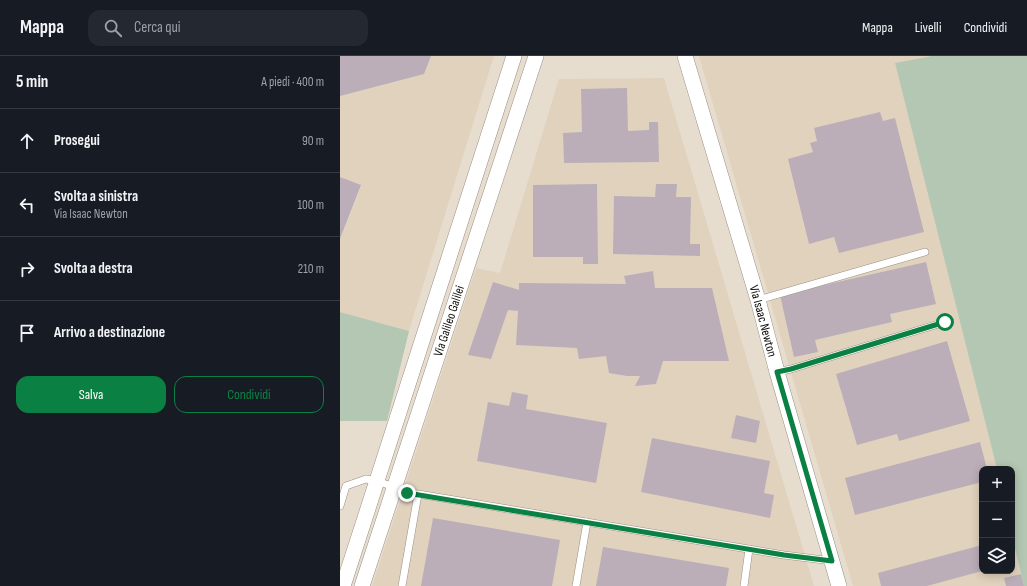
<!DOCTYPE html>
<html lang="it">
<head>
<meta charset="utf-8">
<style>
  :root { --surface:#171b24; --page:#242831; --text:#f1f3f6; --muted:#9ea1a6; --line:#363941; --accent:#0b8043 }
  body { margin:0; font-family:"Sofia Sans Condensed",sans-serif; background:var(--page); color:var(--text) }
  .controls { position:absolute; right:12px; bottom:12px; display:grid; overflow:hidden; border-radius:8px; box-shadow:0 2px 10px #0003 }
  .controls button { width:36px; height:36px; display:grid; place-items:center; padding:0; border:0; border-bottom:1px solid var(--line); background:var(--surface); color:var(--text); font:20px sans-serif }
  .stop { position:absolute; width:12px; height:12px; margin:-9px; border:3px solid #0b8043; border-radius:50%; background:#fff }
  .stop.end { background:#0b8043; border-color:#fff; box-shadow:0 1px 4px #0008 }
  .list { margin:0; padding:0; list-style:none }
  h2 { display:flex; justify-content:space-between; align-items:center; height:52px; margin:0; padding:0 16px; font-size:17px }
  h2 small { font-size:13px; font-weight:400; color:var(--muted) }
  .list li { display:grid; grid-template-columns:26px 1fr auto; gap:12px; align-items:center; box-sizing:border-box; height:64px; padding:0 16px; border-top:1px solid var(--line) }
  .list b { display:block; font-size:15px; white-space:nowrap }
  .list p { margin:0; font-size:13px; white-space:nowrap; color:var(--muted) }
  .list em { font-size:13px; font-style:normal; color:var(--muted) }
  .actions { display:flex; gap:8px; padding:12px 16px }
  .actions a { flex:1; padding:9px 0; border:1px solid var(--accent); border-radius:12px; text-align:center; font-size:14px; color:var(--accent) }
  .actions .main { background:var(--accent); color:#fff }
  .icon { flex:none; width:22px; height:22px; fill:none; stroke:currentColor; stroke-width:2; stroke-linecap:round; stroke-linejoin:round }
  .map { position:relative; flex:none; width:687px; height:530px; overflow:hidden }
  header { display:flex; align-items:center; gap:24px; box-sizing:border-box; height:56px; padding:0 20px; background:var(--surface); border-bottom:1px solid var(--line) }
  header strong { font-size:19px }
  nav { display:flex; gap:22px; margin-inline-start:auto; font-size:14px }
  .search { width:280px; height:36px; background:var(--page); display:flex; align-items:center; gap:10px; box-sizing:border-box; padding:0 14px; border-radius:12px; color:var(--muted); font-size:15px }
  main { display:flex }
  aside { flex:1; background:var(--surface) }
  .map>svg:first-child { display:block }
</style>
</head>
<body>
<header>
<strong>Mappa</strong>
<div class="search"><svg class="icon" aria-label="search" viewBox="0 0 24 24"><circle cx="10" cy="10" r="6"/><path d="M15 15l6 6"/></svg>Cerca qui</div>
<nav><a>Mappa</a><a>Livelli</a><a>Condividi</a></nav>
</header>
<main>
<aside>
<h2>5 min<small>A piedi · 400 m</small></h2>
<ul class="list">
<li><svg class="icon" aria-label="ahead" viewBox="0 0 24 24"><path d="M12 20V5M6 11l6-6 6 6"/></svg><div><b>Prosegui</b></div><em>90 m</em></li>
<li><svg class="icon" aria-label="left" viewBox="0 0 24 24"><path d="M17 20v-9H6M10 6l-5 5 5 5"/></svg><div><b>Svolta a sinistra</b><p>Via Isaac Newton</p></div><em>100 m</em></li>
<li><svg class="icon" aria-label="right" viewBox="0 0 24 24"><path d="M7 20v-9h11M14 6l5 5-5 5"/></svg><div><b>Svolta a destra</b></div><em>210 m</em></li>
<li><svg class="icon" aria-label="arrive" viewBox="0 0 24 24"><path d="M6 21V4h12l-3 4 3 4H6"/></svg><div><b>Arrivo a destinazione</b></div></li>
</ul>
<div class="actions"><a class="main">Salva</a><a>Condividi</a></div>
</aside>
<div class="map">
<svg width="687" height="530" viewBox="0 0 687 530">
  <rect width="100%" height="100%" fill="#e7ddcf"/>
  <path fill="#e1d2be" d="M0 0H154L69 275 0 256V184L21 130 0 121Z
    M359 0H592L555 7 657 413H642V515H672V480L684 530H513Z
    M324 22 474 530H32L136 212 160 217 219 23Z"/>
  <path fill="#b3c7b2" d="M592 0H687V530H684L672 480V413H657L555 7Z
    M0 256 69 275 47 365H0Z"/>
  <path fill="#bbaeb9" d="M0 0H91L84 18 0 40Z
    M287 32 288 75 309 74V66H318L319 106 224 107 223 77 242 76 241 33Z
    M540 56 543 65 555 62 584 176 499 197 494 181 469 188 448 103 473 96 470 87 477 85 474 72Z
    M0 121 21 129 0 183Z
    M257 128 258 208H243V201H193V129Z
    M316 128H337L336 141H351L350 188H360V200L273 198 274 140 315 141Z
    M586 206 596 248 550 258 552 266 475 284 478 296 454 301 440 239Z
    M313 215 315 232H372L389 305H323L316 328 295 330 300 320H287L269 317 266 300 239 303 237 292 176 289 178 255 168 254 151 303 128 299 153 226 179 234V227L286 228 284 220Z
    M607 285 630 365 559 385 557 378 517 389 496 318Z
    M172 336 188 339 186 353 267 367 256 427 137 405 148 346 169 350Z
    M396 359 420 365 416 387 391 382Z
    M312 382 430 405 424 437 434 439 430 462 301 436Z
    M640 386 647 413H642V426L515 459 505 422Z
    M93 462 220 484 212 530H81Z
    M642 489V515L587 530H541L538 517Z
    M263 491 389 512 386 530H256Z
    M681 518 684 530H666L664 522Z"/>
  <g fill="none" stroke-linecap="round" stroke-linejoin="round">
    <g stroke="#9a9083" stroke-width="8">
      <path id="lane" d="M418 244 585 196
        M437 316 451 313 605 266
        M0 450 6 430 26 423 37 425 54 431 67 437 78 438
        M62 530 78 438 444 499 492 505
        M236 530 247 466
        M404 530 409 493"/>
    </g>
    <g stroke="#9a9083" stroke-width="16">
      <path id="street" d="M345 0 418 244 437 316 499 530
        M3 530 174 0
        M22 530 196 0"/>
    </g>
    <use href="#lane" stroke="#fff" stroke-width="7"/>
    <use href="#street" stroke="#fff" stroke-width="15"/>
  </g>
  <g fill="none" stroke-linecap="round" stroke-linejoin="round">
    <path stroke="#0b8043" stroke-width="5" d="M67 437 444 499 492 505 437 316 451 313 605 266"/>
  </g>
  <g text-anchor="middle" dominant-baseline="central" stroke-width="3" stroke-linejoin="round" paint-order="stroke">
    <g font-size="13" fill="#0f0c08" stroke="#fff">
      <text transform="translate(109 265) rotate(-72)">Via Galileo Galilei</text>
      <text transform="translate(423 265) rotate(75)">Via Isaac Newton</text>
    </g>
  </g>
</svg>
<div class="controls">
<button>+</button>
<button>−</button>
<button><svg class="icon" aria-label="layers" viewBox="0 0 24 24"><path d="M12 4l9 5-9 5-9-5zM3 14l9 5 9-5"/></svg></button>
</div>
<div class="stop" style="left:605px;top:266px"></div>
<div class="stop end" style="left:67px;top:437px"></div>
</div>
</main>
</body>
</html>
